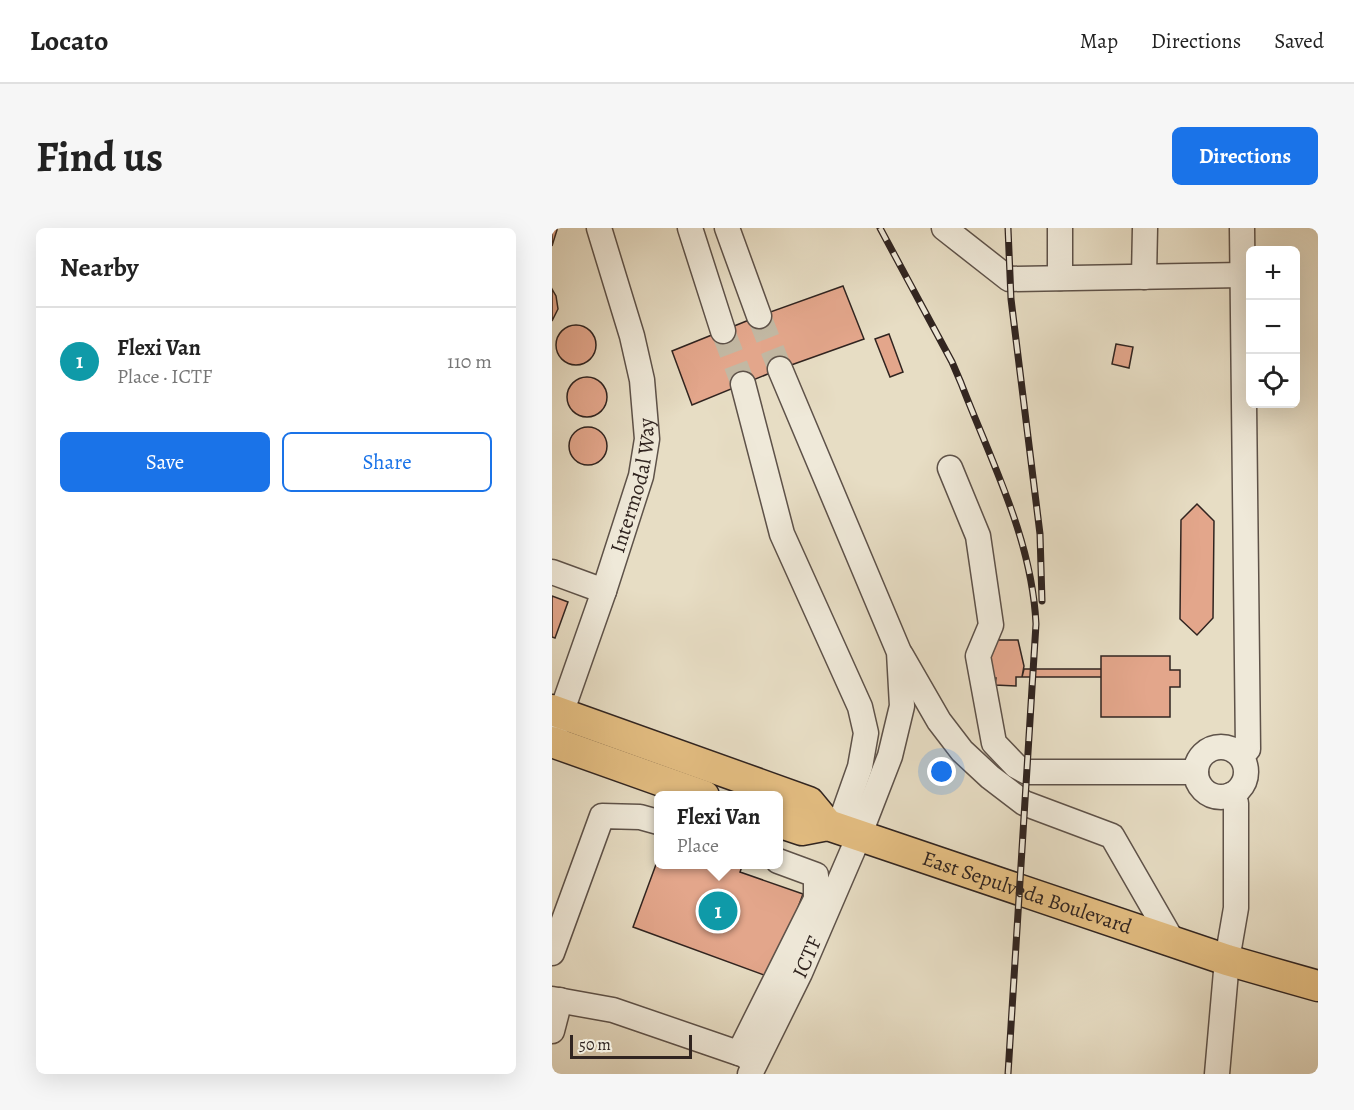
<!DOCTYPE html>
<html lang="en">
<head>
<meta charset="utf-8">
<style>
  :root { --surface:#fff; --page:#f6f6f6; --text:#222; --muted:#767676; --line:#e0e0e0; --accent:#1a73e8 }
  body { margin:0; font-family:Alegreya,serif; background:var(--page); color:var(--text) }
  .controls { position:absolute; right:18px; top:18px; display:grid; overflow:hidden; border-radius:9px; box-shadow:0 6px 24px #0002 }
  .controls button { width:54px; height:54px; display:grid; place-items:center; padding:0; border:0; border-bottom:2px solid var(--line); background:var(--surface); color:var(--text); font:30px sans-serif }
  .scale { position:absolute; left:18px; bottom:15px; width:122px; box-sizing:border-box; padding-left:6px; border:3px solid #302420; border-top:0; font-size:16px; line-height:21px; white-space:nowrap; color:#302420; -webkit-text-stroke:4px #efe9d9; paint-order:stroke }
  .you { position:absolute; left:390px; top:544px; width:21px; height:21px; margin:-15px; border:4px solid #fff; border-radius:50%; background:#1a73e8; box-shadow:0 0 0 9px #1a73e833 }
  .badge { display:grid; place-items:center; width:39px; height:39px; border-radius:50%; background:var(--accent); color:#fff; font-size:20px; font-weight:700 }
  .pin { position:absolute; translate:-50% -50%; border:3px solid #fff; box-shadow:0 2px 6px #0006 }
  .popup { position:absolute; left:102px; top:563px; width:129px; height:78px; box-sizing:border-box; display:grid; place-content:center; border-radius:9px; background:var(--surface); filter:drop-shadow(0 2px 4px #0005); font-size:20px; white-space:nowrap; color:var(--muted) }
  .popup b { font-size:22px; color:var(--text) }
  .popup::after { content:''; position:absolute; left:50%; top:100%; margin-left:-12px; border:12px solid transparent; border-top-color:var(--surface) }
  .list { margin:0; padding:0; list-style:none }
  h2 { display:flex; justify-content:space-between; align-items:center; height:78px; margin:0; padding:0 24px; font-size:26px }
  h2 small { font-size:20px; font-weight:400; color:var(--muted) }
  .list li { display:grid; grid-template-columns:39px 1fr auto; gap:18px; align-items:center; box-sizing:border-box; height:108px; padding:0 24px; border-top:2px solid var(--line) }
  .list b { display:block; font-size:22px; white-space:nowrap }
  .list p { margin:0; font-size:20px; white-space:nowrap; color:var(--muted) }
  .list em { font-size:20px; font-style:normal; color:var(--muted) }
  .actions { display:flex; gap:12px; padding:18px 24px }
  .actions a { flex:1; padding:14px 0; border:2px solid var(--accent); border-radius:9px; text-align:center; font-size:21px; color:var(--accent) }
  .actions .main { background:var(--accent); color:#fff }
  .icon { flex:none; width:33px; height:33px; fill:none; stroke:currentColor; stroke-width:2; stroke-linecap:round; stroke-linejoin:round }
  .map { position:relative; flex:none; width:766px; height:846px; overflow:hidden; border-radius:9px }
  header { display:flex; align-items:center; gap:36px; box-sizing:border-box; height:84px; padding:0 30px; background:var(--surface); border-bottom:2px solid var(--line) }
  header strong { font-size:28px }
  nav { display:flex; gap:33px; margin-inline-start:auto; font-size:21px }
  .intro { display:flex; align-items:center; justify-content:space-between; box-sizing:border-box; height:144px; padding:0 36px }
  h1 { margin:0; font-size:42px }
  .button { padding:15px 27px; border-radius:9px; background:var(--accent); color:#fff; font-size:21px; font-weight:700 }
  main { display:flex; gap:36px; padding:0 36px }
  aside { flex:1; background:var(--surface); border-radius:9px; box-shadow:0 6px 24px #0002 }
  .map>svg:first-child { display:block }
</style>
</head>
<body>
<header>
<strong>Locato</strong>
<nav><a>Map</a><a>Directions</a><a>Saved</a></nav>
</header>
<div class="intro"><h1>Find us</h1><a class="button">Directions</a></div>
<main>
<aside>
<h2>Nearby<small></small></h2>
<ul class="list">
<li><span class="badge" style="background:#0f9aa8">1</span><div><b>Flexi Van</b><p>Place · ICTF</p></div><em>110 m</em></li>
</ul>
<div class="actions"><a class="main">Save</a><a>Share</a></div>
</aside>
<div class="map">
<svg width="766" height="846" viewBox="0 0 766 846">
  <rect width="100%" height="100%" fill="#e7ddc4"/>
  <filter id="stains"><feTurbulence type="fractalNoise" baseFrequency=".00333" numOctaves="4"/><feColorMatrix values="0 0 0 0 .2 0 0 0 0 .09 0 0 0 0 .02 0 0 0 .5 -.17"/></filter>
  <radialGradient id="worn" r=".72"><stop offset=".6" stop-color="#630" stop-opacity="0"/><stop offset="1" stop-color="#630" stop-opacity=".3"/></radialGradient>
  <path fill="#e3a68b" stroke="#302420" stroke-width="1.5" d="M0 0H5V2L0 18Z
    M291 58 312 111 228 141 140 177 120 123 207 88Z
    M0 61 4 68 6 81 0 93Z
    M4 117a20 20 0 1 1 40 0a20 20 0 1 1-40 0Z
    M337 106 351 144 338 149 323 111Z
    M564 116 581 119 577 140 560 136Z
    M15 169a20 20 0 1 1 40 0a20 20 0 1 1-40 0Z
    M17 218a19 19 0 1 1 38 0a19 19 0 1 1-38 0Z
    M645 276 662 293 661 390 645 407 628 391 629 292Z
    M0 368 16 374 3 410 0 409Z
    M441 412H466L472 438 470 449H464V458L443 457 444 450H437L435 437Z
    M549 428H618V442H628V459H618V489H549Z
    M472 441H549V449H470Z
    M106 631V636H170L174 638 175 636H191L188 644 251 666 220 750 81 699Z"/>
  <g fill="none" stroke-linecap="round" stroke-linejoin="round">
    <path stroke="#c2b8a3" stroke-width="24" stroke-dasharray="24 12" stroke-linecap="butt" d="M207 88 228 141
      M171 103 191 156"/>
    <g stroke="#5e5249" stroke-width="27">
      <g id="minor">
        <path d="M138 0 171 103"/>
        <path d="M175 0 207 88"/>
        <path d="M392 0 457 51 690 47"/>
        <path d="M508 0V50"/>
        <path d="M592 49 593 0"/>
        <path d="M191 156 230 306 308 479 314 505 308 539 286 601"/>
        <path d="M398 240 426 308 439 397 426 428 442 515 464 538 475 544H644"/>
        <path d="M0 344 52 363"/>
        <path d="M349 427 387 493 410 523 438 549 472 575 560 608 621 714"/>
        <path id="s1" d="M0 511 52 363 89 248 95 211 90 152 80 108 47 0"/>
        <circle cx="669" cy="544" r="25"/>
        <path d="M687 526 696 521 690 0"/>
        <path d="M0 725 50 588 88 589 106 594"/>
        <path d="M0 771 61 782 192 827 200 833"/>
        <path d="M0 803 8 772"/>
        <path d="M187 825 264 671V647L226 633"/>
        <path id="s2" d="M198 846 248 745 307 608 338 528 350 478 347 424 228 141"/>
        <path d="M665 846 675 732 684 680V575L679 567"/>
      </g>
    </g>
    <g stroke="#302420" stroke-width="33">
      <g id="major">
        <path d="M0 482 257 574 276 597"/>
        <path d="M0 514 152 568"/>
        <path id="s3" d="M226 594 250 602 276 597 675 732 766 758"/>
      </g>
    </g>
    <use href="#minor" stroke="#efe9d9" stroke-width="24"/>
    <use href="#major" stroke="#e4be82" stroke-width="30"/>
    <g stroke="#302420" stroke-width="7">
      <path id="rail" d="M328 0 400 134 409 155C439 233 480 311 484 396L456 846
        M456 0 459 71 488 306 490 373"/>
    </g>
    <use href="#rail" stroke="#efe9d9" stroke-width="4.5" stroke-dasharray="14" stroke-linecap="butt"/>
  </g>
  <g text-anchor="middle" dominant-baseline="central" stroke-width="6" stroke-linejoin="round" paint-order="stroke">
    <g font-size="21" fill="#302420" stroke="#efe9d9">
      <text stroke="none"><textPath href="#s1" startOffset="267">Intermodal Way</textPath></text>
      <text stroke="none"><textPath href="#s3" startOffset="262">East Sepulveda Boulevard</textPath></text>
      <text stroke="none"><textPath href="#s2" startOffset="130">ICTF</textPath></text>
    </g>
  </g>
  <rect width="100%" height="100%" filter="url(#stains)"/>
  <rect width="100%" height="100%" fill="url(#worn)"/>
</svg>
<div class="controls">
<button>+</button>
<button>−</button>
<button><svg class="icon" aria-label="locate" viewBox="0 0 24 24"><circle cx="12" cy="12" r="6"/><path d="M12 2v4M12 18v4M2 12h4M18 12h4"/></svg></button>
</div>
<div class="scale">50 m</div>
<div class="you"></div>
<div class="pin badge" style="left:166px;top:683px;background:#0f9aa8">1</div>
<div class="popup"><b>Flexi Van</b>Place</div>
</div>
</main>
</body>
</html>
